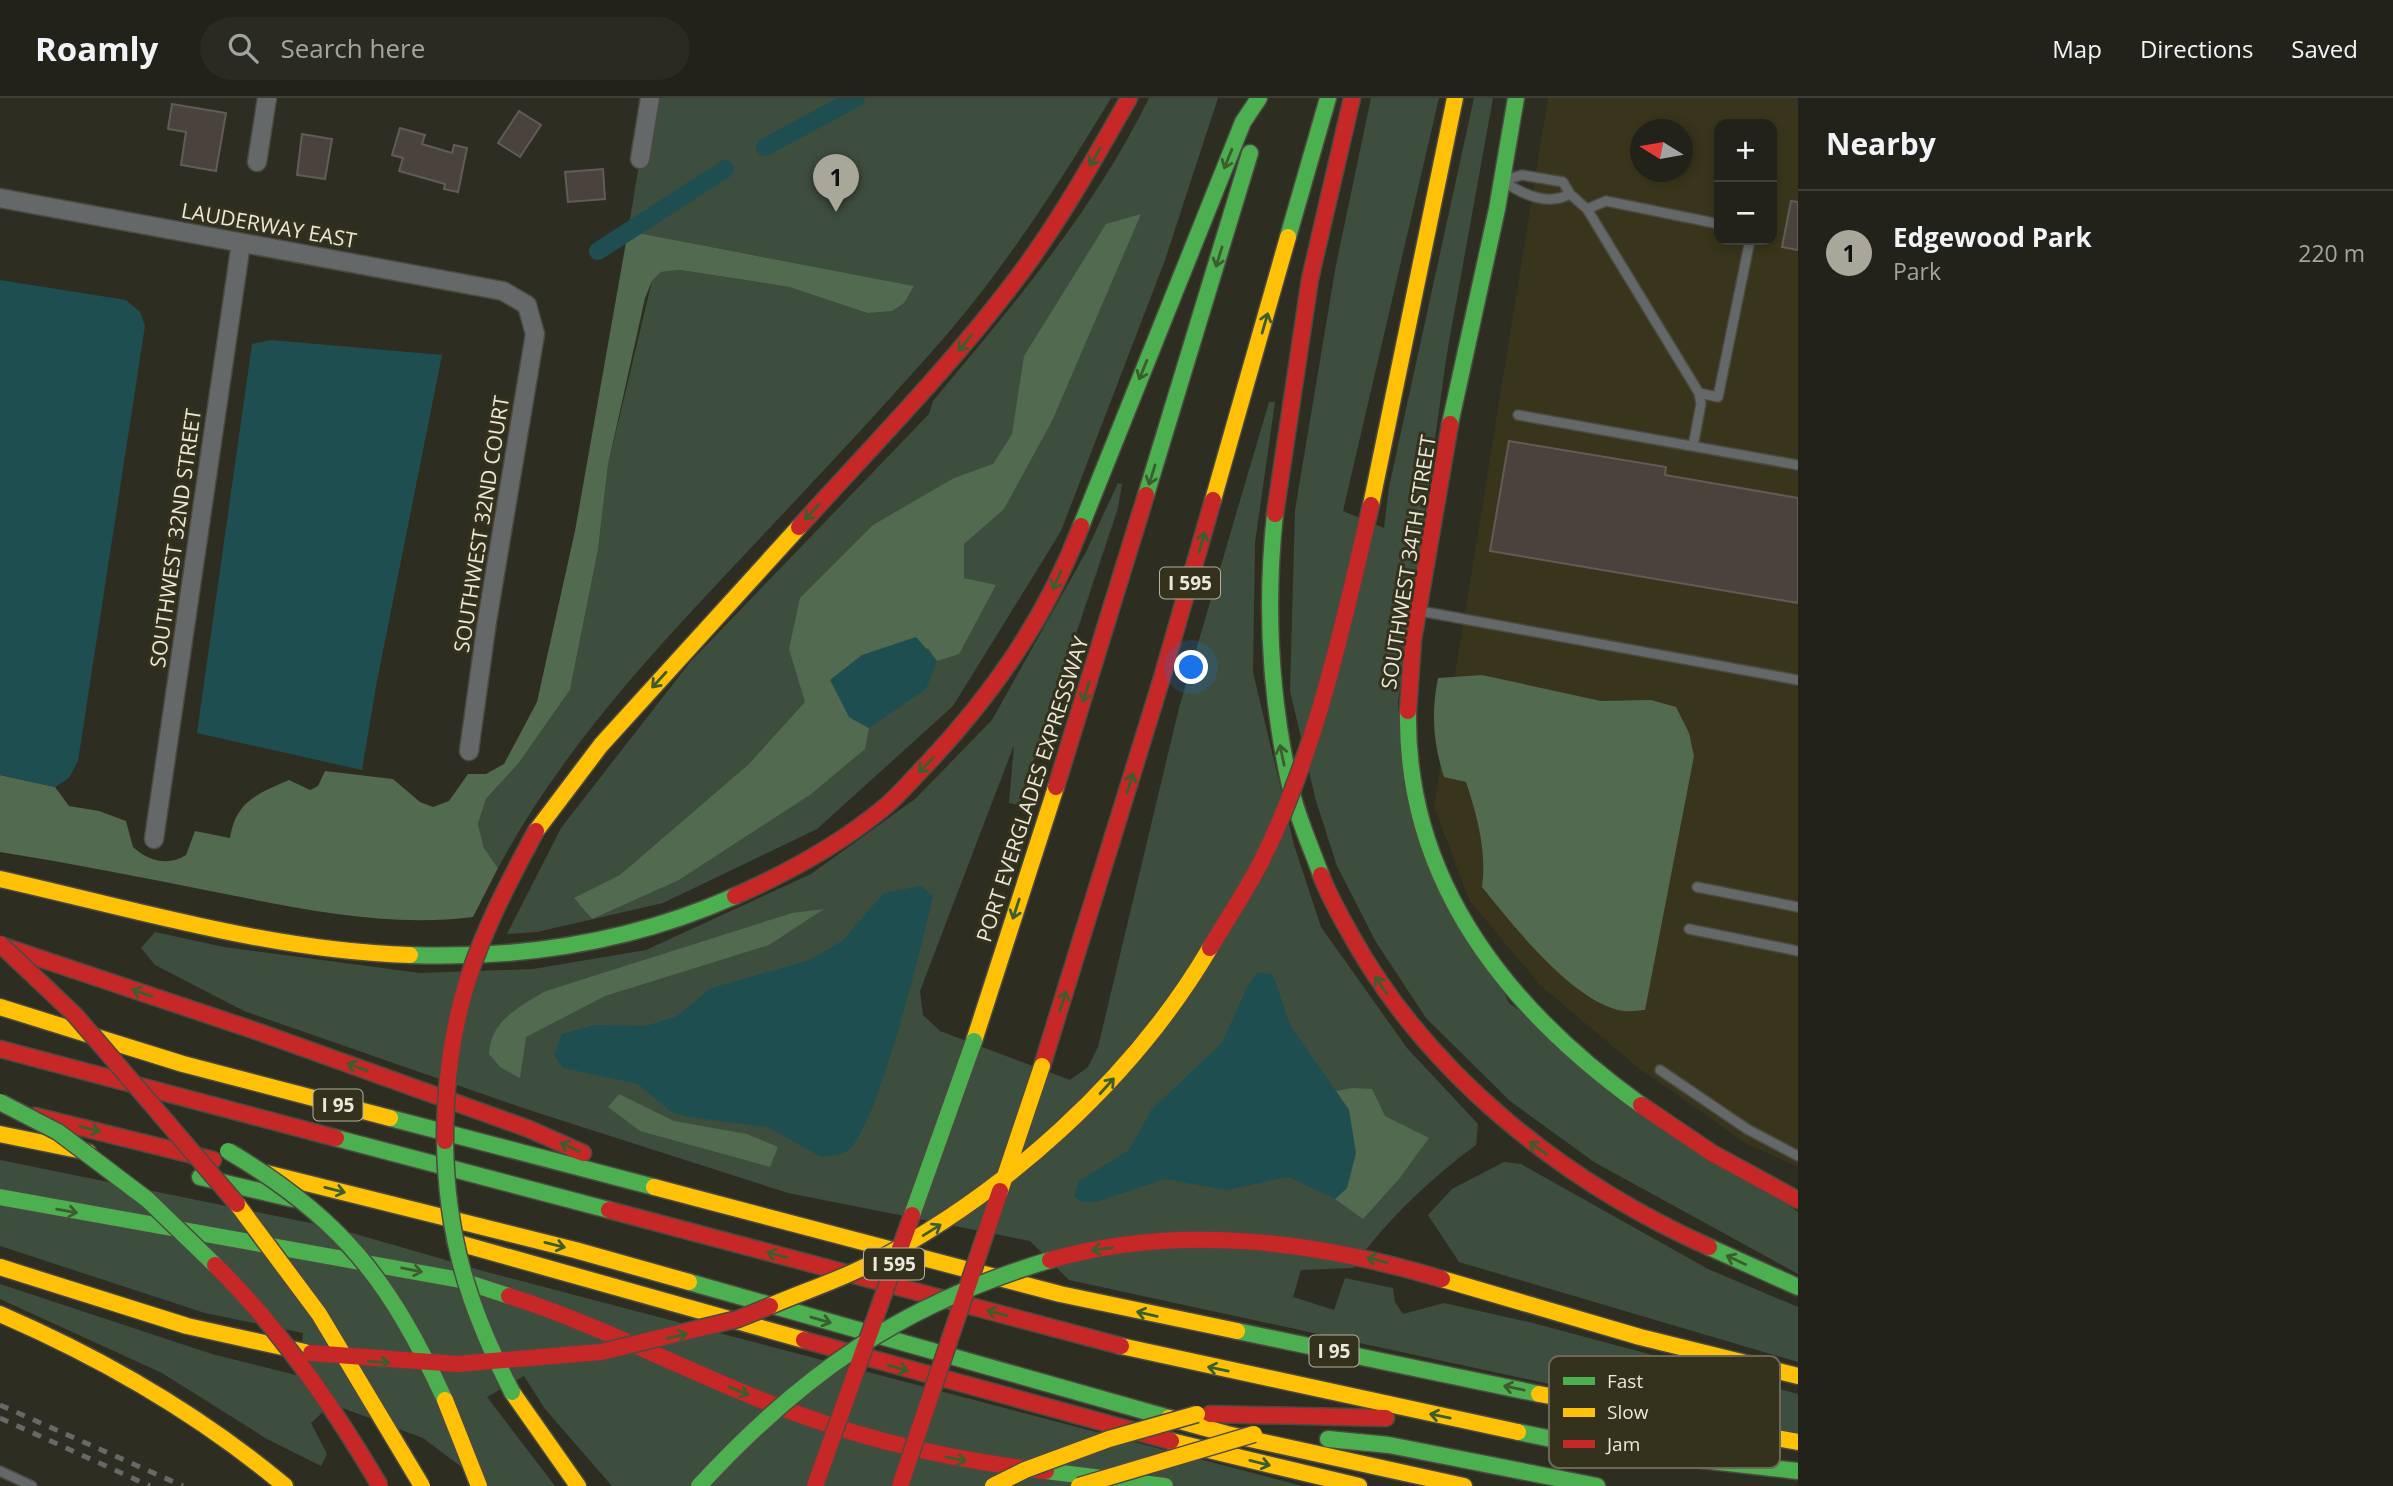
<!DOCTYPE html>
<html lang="en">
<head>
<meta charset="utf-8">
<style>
  :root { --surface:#22221a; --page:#2a2a23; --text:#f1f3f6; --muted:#a2a4a2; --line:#3f3f39; --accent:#a8a79a }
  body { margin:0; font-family:"Open Sans",sans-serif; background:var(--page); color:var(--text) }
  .controls { position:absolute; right:21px; top:21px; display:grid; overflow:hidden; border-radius:14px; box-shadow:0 4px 10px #0003 }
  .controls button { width:63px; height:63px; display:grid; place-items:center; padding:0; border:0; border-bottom:2px solid var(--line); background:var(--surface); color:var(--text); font:35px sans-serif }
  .compass { position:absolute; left:1630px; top:21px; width:63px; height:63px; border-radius:50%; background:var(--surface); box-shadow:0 4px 10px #0003; rotate:281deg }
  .you { position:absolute; left:1192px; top:570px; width:24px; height:24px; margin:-18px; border:5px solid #fff; border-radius:50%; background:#1a73e8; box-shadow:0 0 0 10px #1a73e833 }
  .badge { display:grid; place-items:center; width:46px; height:46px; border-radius:50%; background:var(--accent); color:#111; font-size:23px; font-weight:700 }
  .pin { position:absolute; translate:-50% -58px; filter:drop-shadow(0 2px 4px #0008) }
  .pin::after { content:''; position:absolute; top:37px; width:24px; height:21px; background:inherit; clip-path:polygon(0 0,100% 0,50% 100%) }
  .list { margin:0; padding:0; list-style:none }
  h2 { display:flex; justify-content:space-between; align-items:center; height:91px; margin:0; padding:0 28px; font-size:30px }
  h2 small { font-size:23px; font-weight:400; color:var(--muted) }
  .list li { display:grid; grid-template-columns:46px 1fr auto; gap:21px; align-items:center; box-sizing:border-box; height:126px; padding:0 28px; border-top:2px solid var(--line) }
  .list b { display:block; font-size:26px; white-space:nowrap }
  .list p { margin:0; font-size:23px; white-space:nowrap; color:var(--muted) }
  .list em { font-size:23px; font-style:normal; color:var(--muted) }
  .icon { flex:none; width:38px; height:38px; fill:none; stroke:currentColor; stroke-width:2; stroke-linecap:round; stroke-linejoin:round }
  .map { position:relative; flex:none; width:1798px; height:1388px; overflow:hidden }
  header { display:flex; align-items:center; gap:42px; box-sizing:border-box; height:98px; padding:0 35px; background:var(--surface); border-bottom:2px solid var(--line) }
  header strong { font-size:33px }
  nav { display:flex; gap:38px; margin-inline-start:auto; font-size:24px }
  .search { width:490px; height:63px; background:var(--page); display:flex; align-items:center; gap:18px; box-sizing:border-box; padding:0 24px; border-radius:38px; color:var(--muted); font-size:26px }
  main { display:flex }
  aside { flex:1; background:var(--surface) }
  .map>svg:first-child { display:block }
</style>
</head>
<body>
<header>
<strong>Roamly</strong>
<div class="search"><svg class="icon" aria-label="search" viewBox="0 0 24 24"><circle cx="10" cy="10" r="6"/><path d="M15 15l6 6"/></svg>Search here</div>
<nav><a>Map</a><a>Directions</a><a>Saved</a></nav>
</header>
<main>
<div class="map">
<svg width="1798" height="1388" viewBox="0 0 1798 1388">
  <rect width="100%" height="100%" fill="#2e2d22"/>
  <path fill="#39351c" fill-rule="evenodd" d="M1548 0H1798V1069L1747 1046 1636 968 1540 887 1469 802 1434 708ZM1719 26H1772V142H1719ZM1640 32H1682V74H1640Z"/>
  <path fill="#3e4e3e" d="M650 0H1111C1056 91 999 179 928 258 864 330 797 401 731 471 642 566 560 655 498 770L484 750 478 726 486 701 518 666 570 592 598 452 608 367 652 183 661 174 680 172 789 189 867 215 913 188 628 133Z
    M1149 0H1218L1165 162 1061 433 953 608 817 731 663 805 537 834 507 836 561 730 691 563 929 316 933 303C1014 206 1093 114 1149 0Z
    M1371 0H1439L1343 413 1384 430 1389 389 1474 0H1493L1447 255 1398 605 1404 688 1509 905 1798 1114V1176L1594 1064 1510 1003 1426 920 1376 844 1337 768 1316 703 1290 593 1295 412 1336 167Z
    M1269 304H1275L1255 445 1253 574 1294 747 1321 829 1407 950 1478 1026 1476 1047C1430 1081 1385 1123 1353 1170L1301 1172 1293 1199 1334 1212 1345 1180 1393 1190 1395 1204 1403 1216 1444 1205 1533 1225 1798 1296V1340L1069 1182 1030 1143 788 1095 526 1011 244 913 155 867 141 850 155 834 224 849 420 875 533 871 646 852 811 776 915 701 992 622 1086 454 1118 385 1122 386 1118 410 1019 707 1009 705 1014 647 920 893 923 917 940 933 1070 982 1088 969 1098 949 1179 610Z
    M0 1062 335 1130 487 1174 1302 1388H612L545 1311 524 1278 487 1299 555 1388H487L423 1340 332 1306 311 1325 327 1356 321 1368 267 1341 162 1275 0 1201V1186L212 1256 300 1278 303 1235 205 1215 0 1148Z
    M1504 1064 1521 1066 1708 1171 1798 1209V1264L1459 1164 1428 1117 1452 1091Z"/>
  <path fill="#516a50" d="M1141 116 1052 323 1004 411 964 446V480L996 487 959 556 937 563 928 550 849 619 869 630 865 651 811 696 679 782 592 821 574 800 620 777 749 666 805 604 789 551 800 500 873 427 954 380 993 366 1012 336 1024 258 1106 126Z
    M628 133 914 188 904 205 892 213 867 215 789 189 680 172 661 174 652 183 645 200 608 367 598 452 570 592 518 666 486 701 478 726 484 750 498 770 473 819C384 830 297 810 210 793 140 779 70 765 0 754V677L55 689 69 708 99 713 126 723 133 749C147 762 168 769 186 757L195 733 230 740C236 703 257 696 289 682L310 692 318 688 325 673 393 681 420 704 433 709 449 703 468 676H486L504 666 537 604 575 433Z
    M1482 577 1601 603 1651 602 1676 609 1689 635 1694 658 1645 912C1639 912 1630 914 1624 913 1574 906 1512 826 1482 789 1487 754 1477 717 1466 684L1444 679C1433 645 1431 615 1438 580Z
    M824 811 769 847 605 898 526 939 520 980 500 969 489 956C490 923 520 908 546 893L792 815Z
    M1352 990 1372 991 1385 1018 1429 1040 1399 1081 1363 1121 1335 1101 1347 1090 1349 1012 1336 993Z
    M619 996 674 1023 747 1036 778 1049 770 1069 640 1033 608 1009Z"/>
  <path fill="#1f4e50" d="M0 182 126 202 140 214 145 228 78 663 69 680 55 689 0 677Z
    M271 242 442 257 377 583 362 672 197 635 252 246Z
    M916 539 937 563 926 591 869 630 849 619 830 582 862 557Z
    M921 788 933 798C924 839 876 1036 847 1053 840 1057 828 1058 821 1059L768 1029 689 1019 671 1014 638 986 563 970 554 957 562 936 594 927 646 928 677 918 711 890 810 862 842 843 884 795Z
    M1258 874 1273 877 1290 927 1349 1012 1356 1055 1347 1090 1335 1101 1288 1079 1227 1092 1165 1081 1096 1104H1082L1074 1099 1079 1083 1129 1052 1152 1011 1222 945 1248 887Z"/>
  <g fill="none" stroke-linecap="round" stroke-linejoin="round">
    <path stroke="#1f4e50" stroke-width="18" d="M765 49 856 0
      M598 153 725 71"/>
  </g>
  <path fill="#4a433d" stroke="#625c57" stroke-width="2" d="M172 6 226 15 216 73 181 67 186 34 168 31Z
    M519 13 541 27 520 59 498 45Z
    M400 30 425 37 422 46 452 55 454 47 467 50 458 94 444 91 445 86 399 73 403 60 392 57Z
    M302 36 332 41 325 81 297 77Z
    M603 71 605 101 568 104 565 74Z
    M1791 103 1798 104V152L1782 149Z
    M1509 343 1666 369 1665 377 1798 400V505L1490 453Z"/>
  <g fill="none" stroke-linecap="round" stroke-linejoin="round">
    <g stroke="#4b4a40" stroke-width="12">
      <path id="lane" d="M1505 82 1522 77 1563 84 1570 96 1587 111 1699 295 1701 306 1693 348
        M1504 84C1524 97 1548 108 1570 96
        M1587 111 1606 103 1719 126
        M1699 295 1718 299 1750 142
        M1518 317 1798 367
        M1420 513 1798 582
        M1697 789 1798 809
        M1689 831 1798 853
        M1660 972 1747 1031 1798 1058
        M0 1373 32 1388"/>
    </g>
    <g stroke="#4b4a40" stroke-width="21">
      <path id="street" d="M640 61 650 0
        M257 64 267 0
        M0 100 503 193 527 207 535 236 487 523 469 653
        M154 741 241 145"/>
    </g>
    <g stroke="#4b4a40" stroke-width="19">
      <path id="fast" d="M1288 139 1328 0
        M1450 326 1497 111 1516 0
        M1146 397 1250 55
        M1275 416C1265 509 1270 601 1291 692 1298 721 1311 749 1321 777
        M1081 428 1243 24 1259 0
        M1408 613C1405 784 1509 912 1641 1007
        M410 857C522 861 632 844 735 798
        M390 1020 654 1089
        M336 1040 609 1112
        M200 1079 293 1101
        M0 1099 460 1182 509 1198
        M1709 1149 1798 1189
        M689 1184 1169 1320
        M1237 1233 1539 1296
        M1518 1334 1596 1350 1798 1373
        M1328 1341 1389 1347 1597 1388
        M1046 1373 1165 1388"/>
    </g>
    <g stroke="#4b4a40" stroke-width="19">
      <path id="slow" d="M1213 402 1288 139
        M1371 407 1455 0
        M536 733 601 647 799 429
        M0 781C134 811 272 853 410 857
        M0 909 183 966 390 1020
        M974 943 1056 689
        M0 1036 88 1054
        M266 1075 575 1152 689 1184
        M654 1089 1060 1196 1237 1233
        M455 1144 804 1242
        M0 1169 187 1228 305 1254
        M1442 1181 1640 1239 1798 1278
        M0 1216C104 1261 198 1315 285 1388
        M1121 1248 1518 1334
        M512 1294 578 1388
        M1539 1296 1798 1344
        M1169 1320 1227 1336 1464 1388
        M1171 1343 1359 1388"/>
    </g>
    <g stroke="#4b4a40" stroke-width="19">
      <path id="jam" d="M1275 416 1310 181 1352 0
        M799 429C874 346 953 266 1020 176 1061 121 1095 60 1129 0
        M1408 613 1413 542 1450 326
        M1056 689 1146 397
        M1321 777C1329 799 1341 819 1352 839 1430 978 1564 1084 1709 1149
        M735 798C787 775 837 748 881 712 898 699 911 682 926 667 993 596 1046 520 1081 428
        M0 847 259 934 529 1031 583 1055
        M0 951 336 1040
        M1042 968 1161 583 1213 402
        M1641 1007 1712 1055 1798 1102
        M35 1018 213 1062
        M609 1112 1121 1248
        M509 1198C597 1226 678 1269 764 1303 854 1340 949 1362 1046 1373
        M804 1242 1171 1343
        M1210 1316 1386 1320"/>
    </g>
    <use href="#lane" stroke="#656868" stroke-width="9"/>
    <use href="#street" stroke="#656868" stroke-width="18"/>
    <use href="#fast" stroke="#4caf50" stroke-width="16"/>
    <use href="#slow" stroke="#ffc107" stroke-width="16"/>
    <use href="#jam" stroke="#c62828" stroke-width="16"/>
    <path stroke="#676966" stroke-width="5" stroke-dasharray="9 9" stroke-linecap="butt" d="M0 1307 183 1388
      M0 1320 150 1388"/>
    <g stroke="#4b4a40" stroke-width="19" stroke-linecap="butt">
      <path id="fast-bridge" d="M0 1004 58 1034 148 1102 215 1167
        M445 1043C446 1139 469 1210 512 1294
        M228 1053C342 1120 390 1183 445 1302
        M912 1117 974 943
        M699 1388C803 1275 902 1206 1050 1162"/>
    </g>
    <g stroke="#4b4a40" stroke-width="19" stroke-linecap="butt">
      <path id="slow-bridge" d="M1000 1093 1042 968
        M237 1106 319 1216 422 1388
        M770 1208C802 1194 837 1183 868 1167 1004 1097 1133 981 1210 850
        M445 1302 479 1388
        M993 1388 1025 1372 1109 1341 1197 1316
        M1079 1388 1254 1336"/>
    </g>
    <g stroke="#4b4a40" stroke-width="19" stroke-linecap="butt">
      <path id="jam-bridge" d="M0 846 75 917 237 1106
        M1210 850C1227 821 1247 792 1262 762 1317 651 1343 527 1371 407
        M445 1043C445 914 476 844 536 733
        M1050 1162C1180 1125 1315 1143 1442 1181
        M215 1167C280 1230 334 1310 380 1388
        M311 1255 457 1266 601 1254 738 1221 770 1208
        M815 1388 912 1117
        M900 1388 1000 1093"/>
    </g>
    <use href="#fast-bridge" stroke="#4caf50" stroke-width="16"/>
    <use href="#slow-bridge" stroke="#ffc107" stroke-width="16"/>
    <use href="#jam-bridge" stroke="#c62828" stroke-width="16"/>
  </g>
  <defs><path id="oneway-shaft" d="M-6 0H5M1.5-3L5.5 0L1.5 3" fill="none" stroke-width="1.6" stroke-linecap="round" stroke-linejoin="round" transform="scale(1.75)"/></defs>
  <g stroke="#3c5d2e">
    <use href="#oneway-shaft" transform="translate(1095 59) rotate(120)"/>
    <use href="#oneway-shaft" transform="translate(1228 61) rotate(112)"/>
    <use href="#oneway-shaft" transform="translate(1219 159) rotate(107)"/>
    <use href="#oneway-shaft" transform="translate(1265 225) rotate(-74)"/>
    <use href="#oneway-shaft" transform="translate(965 245) rotate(129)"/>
    <use href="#oneway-shaft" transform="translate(1143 272) rotate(112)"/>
    <use href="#oneway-shaft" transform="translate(1152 377) rotate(107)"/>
    <use href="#oneway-shaft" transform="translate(812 414) rotate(133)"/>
    <use href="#oneway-shaft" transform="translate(1202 444) rotate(-74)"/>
    <use href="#oneway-shaft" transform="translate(1057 482) rotate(114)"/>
    <use href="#oneway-shaft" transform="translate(659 582) rotate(132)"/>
    <use href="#oneway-shaft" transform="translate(1086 594) rotate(108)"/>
    <use href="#oneway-shaft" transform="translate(1282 657) rotate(-102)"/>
    <use href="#oneway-shaft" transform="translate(926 667) rotate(135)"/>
    <use href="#oneway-shaft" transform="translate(1130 685) rotate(-73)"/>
    <use href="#oneway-shaft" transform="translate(1016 811) rotate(108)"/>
    <use href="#oneway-shaft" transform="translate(1381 887) rotate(-124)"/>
    <use href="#oneway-shaft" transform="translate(142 895) rotate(-161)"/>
    <use href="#oneway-shaft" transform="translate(1063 903) rotate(-72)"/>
    <use href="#oneway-shaft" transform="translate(357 969) rotate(-160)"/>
    <use href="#oneway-shaft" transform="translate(1107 988) rotate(-48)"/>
    <use href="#oneway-shaft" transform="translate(90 1031) rotate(14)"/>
    <use href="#oneway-shaft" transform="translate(570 1049) rotate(-156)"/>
    <use href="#oneway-shaft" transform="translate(1538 1050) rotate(-144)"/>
    <use href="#oneway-shaft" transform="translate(335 1092) rotate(14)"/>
    <use href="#oneway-shaft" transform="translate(67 1113) rotate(10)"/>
    <use href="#oneway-shaft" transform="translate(932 1132) rotate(-32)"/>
    <use href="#oneway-shaft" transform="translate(555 1147) rotate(14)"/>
    <use href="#oneway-shaft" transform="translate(1102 1151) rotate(173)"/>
    <use href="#oneway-shaft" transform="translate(777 1157) rotate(-165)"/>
    <use href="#oneway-shaft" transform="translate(1377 1162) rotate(-166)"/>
    <use href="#oneway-shaft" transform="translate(1736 1162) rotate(-155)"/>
    <use href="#oneway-shaft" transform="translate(412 1172) rotate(11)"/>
    <use href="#oneway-shaft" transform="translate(997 1215) rotate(-165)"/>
    <use href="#oneway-shaft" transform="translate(1147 1216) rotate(-167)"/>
    <use href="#oneway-shaft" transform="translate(821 1222) rotate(16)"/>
    <use href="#oneway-shaft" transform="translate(677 1238) rotate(-13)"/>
    <use href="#oneway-shaft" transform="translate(379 1264) rotate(4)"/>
    <use href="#oneway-shaft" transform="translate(898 1270) rotate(16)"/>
    <use href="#oneway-shaft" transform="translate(1218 1271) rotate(-168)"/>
    <use href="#oneway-shaft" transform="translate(1514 1290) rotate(-168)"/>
    <use href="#oneway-shaft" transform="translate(739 1293) rotate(23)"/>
    <use href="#oneway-shaft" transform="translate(1440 1318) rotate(-168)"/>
    <use href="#oneway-shaft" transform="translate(956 1361) rotate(12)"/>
    <use href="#oneway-shaft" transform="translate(1260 1365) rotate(14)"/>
  </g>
  <g text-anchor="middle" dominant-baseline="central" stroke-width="6" stroke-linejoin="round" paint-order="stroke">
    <g fill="#34311c" stroke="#b3b1a2" stroke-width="2">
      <rect x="1160" y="469.5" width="60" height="31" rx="5"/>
      <rect x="313.5" y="991.5" width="49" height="31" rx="5"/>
      <rect x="864" y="1150.5" width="60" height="31" rx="5"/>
      <rect x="1309.5" y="1237.5" width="49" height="31" rx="5"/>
    </g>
    <g font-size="19" font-weight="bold" fill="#eae8db">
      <text x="1190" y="485">I 595</text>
      <text x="338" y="1007">I 95</text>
      <text x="894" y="1166">I 595</text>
      <text x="1334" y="1253">I 95</text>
    </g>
    <g font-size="21" fill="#eae8db" stroke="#34311c">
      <text transform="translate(269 127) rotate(10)">LAUDERWAY EAST</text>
      <text transform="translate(481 426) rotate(-81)">SOUTHWEST 32ND COURT</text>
      <text transform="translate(175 440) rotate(-82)">SOUTHWEST 32ND STREET</text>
      <text transform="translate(1408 464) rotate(-81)">SOUTHWEST 34TH STREET</text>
      <text transform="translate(1032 691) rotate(-72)">PORT EVERGLADES EXPRESSWAY</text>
    </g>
  </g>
  <rect x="1549" y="1258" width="231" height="112" rx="10" fill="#34311c" stroke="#6b6855" stroke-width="2"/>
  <rect x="1563" y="1279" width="32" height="8" fill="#4caf50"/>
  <rect x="1563" y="1310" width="32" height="9" fill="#ffc107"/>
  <rect x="1563" y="1342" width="32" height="8" fill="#c62828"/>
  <g font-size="19" fill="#eae8db">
    <text x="1607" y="1290">Fast</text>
    <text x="1607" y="1321">Slow</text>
    <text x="1607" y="1353">Jam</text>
  </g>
</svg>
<div class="controls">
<button>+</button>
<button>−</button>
</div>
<svg class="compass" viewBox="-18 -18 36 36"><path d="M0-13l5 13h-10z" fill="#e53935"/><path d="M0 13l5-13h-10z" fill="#a2a4a2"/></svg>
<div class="you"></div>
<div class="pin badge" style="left:836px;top:114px">1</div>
</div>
<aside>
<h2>Nearby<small></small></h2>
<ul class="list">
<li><span class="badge">1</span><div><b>Edgewood Park</b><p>Park</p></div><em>220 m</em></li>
</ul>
</aside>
</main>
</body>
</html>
